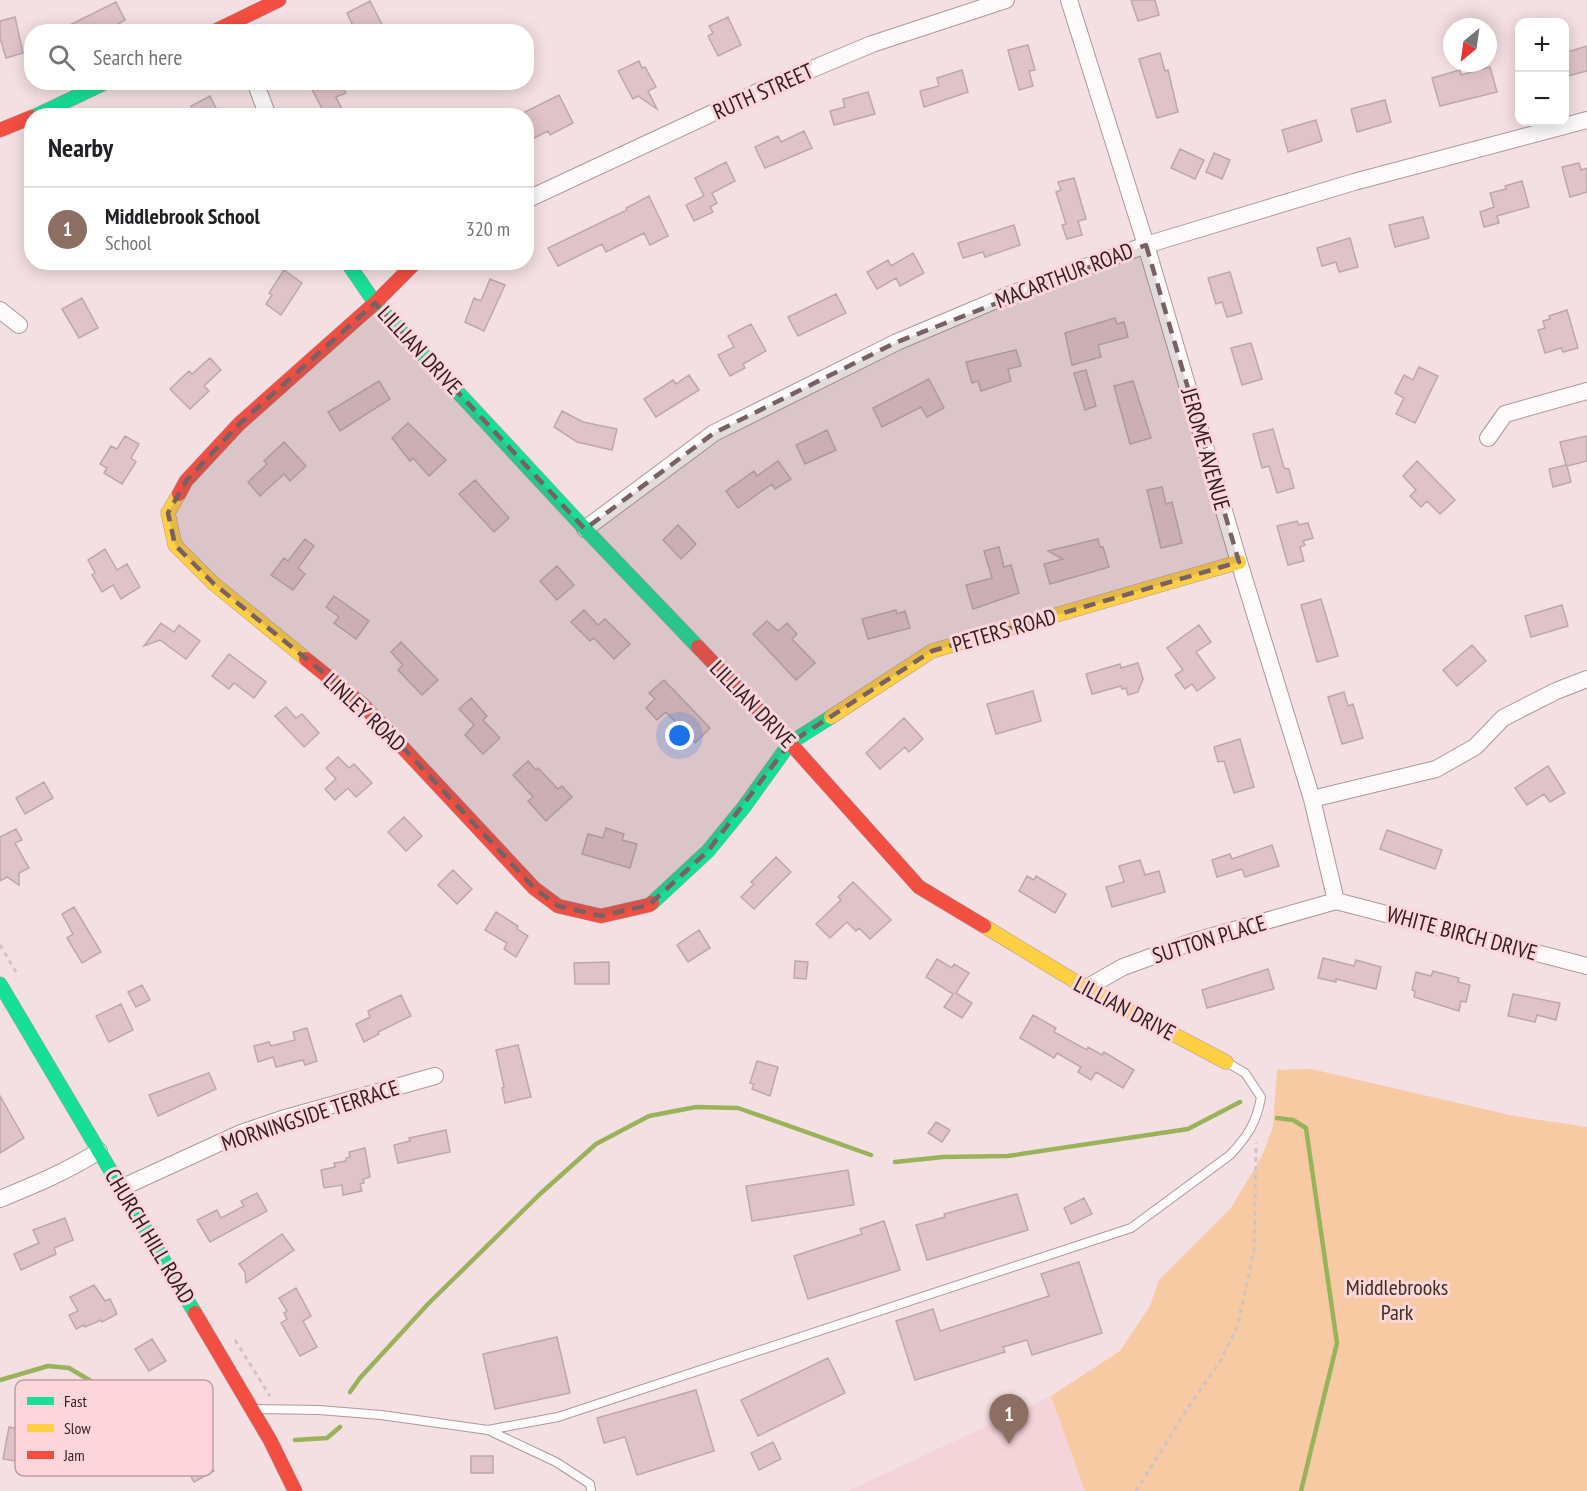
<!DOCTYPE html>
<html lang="en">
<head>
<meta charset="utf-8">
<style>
  :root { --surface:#fff; --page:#f2f2f2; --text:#202124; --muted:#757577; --line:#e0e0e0; --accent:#776165 }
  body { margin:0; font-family:"PT Sans Narrow",sans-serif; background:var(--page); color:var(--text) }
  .controls { position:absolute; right:18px; top:18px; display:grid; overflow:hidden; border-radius:12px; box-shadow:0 3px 15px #0003 }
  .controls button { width:54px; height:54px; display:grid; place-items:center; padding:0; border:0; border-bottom:2px solid var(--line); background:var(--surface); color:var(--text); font:30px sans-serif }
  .compass { position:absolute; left:1443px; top:18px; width:54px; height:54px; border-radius:50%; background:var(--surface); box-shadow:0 3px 15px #0003; rotate:209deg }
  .you { position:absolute; left:680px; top:736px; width:21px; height:21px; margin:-15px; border:4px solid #fff; border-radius:50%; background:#1a73e8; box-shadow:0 0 0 9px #1a73e833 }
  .badge { display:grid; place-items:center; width:39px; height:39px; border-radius:50%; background:var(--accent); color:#fff; font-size:20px; font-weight:700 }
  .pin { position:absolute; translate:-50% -50px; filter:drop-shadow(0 2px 3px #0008) }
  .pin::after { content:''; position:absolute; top:32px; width:21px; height:18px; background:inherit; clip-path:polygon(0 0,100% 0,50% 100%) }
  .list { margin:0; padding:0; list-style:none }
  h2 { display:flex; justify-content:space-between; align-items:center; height:78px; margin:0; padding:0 24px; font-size:26px }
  h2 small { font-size:20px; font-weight:400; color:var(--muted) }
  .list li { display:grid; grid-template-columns:39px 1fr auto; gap:18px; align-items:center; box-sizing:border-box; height:84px; padding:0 24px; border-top:2px solid var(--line) }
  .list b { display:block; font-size:22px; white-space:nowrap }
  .list p { margin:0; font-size:20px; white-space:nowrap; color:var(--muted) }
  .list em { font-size:20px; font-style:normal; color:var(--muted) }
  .icon { flex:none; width:33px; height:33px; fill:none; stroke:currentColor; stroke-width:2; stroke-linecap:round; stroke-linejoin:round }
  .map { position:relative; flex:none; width:1587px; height:1491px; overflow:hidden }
  .search { position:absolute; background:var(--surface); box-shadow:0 3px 15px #0003; left:24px; top:24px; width:510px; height:66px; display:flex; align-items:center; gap:15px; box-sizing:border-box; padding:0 21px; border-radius:24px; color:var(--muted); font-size:22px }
  .panel { position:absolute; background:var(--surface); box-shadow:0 3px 15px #0003; left:24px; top:108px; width:510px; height:162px; border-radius:24px }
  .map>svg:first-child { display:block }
</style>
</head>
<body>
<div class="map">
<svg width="1587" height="1491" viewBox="0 0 1587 1491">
  <rect width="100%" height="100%" fill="#f4dfe2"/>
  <path fill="#f5d4d9" d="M1051 1396 1085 1491H848Z"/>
  <path fill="#f7caa3" d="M1311 1069 1514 1116 1587 1127V1491H1085L1051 1396 1120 1351 1150 1306 1159 1280 1231 1208 1262 1156 1273 1127 1277 1070Z"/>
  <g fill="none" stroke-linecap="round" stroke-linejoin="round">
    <path stroke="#99b35a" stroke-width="4.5" d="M1277 1118 1293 1120 1306 1128 1337 1343 1301 1491
      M895 1162 943 1157 1008 1156 1188 1129 1240 1102
      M0 1380 48 1366 69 1368 106 1390 168 1404
      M350 1392 360 1378 428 1304 540 1194 596 1144 649 1116 696 1107 738 1108 871 1155
      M295 1440 327 1438 340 1427"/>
  </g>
  <path fill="#e0c3c8" stroke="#bca8ac" stroke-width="1.5" d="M1131 0H1155L1159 15 1138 21Z
    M370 1 386 32H356L347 13Z
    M116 2 125 20 105 32H56Z
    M15 17 23 53 6 58 0 38V21Z
    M728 17 741 45 718 56 708 36 713 33 709 26Z
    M1028 45 1035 70 1029 71 1033 86 1019 90 1008 50Z
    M1587 46V71L1564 77V53Z
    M1160 53 1165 71 1168 70 1178 112 1157 118 1139 59Z
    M639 61 642 68 645 67 656 87 648 91 657 109 638 96 633 99 618 71Z
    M1490 67 1497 92 1440 106 1432 78 1460 70 1461 75Z
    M962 70 968 92 924 107 920 91 939 86 937 78Z
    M308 82H341L346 93 336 97 343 111 334 116H326Z
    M868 92 875 114 834 125 830 111 845 107 843 99Z
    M559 95 573 123 550 135 548 131 526 142V116L523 113Z
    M210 96 220 116H196L191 106Z
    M1385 100 1391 122 1357 132 1351 109Z
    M1316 120 1322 141 1288 152 1282 130Z
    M804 131 812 148 765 168 755 147 778 136 781 142Z
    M1180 149 1204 160 1195 179 1171 168Z
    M1214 153 1230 160 1222 179 1206 172Z
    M726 162 735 181 712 193 717 203 710 207 713 212 694 221 686 205 704 196 695 178Z
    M1579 163 1581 170 1587 168V192L1570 197 1562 167Z
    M1074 178 1086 219 1078 221 1082 235 1067 239 1062 225 1066 224 1056 192 1061 190 1058 182Z
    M1522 181 1529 207 1497 216 1499 223 1484 227 1480 212 1494 207 1490 193 1506 189 1505 186Z
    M649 196 668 236 650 245 644 233 606 252 602 244 558 266 548 248 627 210 626 208Z
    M1423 217 1429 238 1395 247 1389 225Z
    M1014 225 1020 245 985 257 983 252 963 258 958 243Z
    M1350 238 1358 267 1339 272 1336 262 1322 266 1317 248Z
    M913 253 924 273 900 286 896 278 877 289 867 272 888 260 891 266Z
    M284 270 302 283 281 315 266 304 272 295 269 293Z
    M1230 272 1242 313 1227 317 1222 302 1216 304 1208 278Z
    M490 279 505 285 484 331 465 322 474 298 481 301Z
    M836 294 846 313 798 336 788 317Z
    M82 298 98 328 79 338 62 309Z
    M1567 310 1578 348 1563 352 1561 348 1545 353 1538 330 1545 328 1543 321 1550 319 1549 316Z
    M1115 318 1117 324 1124 322 1128 337 1098 345 1101 357 1072 365 1065 333Z
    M751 324 766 351 743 364 745 368 730 376 718 355 734 347 728 336Z
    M1251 343 1262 379 1242 385 1231 348Z
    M1016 350 1021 366 1008 369 1011 381 981 391 978 381 972 383 966 362Z
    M210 358 221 370 204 386 209 391 190 409 170 389 189 371 192 374Z
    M1419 367 1438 376 1415 423 1396 414 1404 398 1395 393 1404 375 1413 380Z
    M1086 370 1096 406 1085 410 1074 373Z
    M689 375 699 390 656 417 644 399 673 380 676 384Z
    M929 379 944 408 927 417 921 407 882 427 873 408Z
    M379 381 390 399 340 431 328 412Z
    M1133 381 1151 438 1130 444 1114 386Z
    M562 411 583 422 617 429 612 450 577 442 554 427Z
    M408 423 446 460 429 476 413 458 410 461 392 438Z
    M1273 429 1284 468 1289 469 1294 488 1277 493 1269 466 1262 468 1253 434Z
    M827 430 836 450 805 464 796 445Z
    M125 436 139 444 131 458 136 462 122 484 104 473 107 468 100 464 111 446 117 449Z
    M1587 436V461L1567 466 1571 482 1553 487 1549 469 1566 465 1560 442Z
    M284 442 306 466 290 481 284 474 260 496 248 482 267 464 264 461Z
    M778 461 791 479 775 489 772 484 738 508 726 491 754 471 757 476Z
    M1417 461 1455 500 1440 514 1427 501 1421 507 1410 496 1416 490 1403 476Z
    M475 480 509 518 494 532 459 494Z
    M1162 487 1166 504 1172 502 1182 543 1161 548 1147 490Z
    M1297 521 1299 525 1308 523 1313 538 1303 541 1305 545 1300 547 1304 561 1288 565 1277 526Z
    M678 525 696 544 681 559 663 540Z
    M305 539 314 546 298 568 305 574 293 590 271 575 284 558 288 561Z
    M1098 539 1100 547H1103L1109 567 1050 584 1044 564 1063 559 1048 551Z
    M999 547 1004 567 1011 565 1019 593 973 609 966 585 992 578 984 551Z
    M105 549 117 570 127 564 140 587 121 599 113 585 102 592 92 575 95 573 88 560Z
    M557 566 574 585 557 600 540 581Z
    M334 596 369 621 356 639 334 623 339 617 326 607Z
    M1321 599 1338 656 1317 662 1301 605Z
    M1562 605 1568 626 1531 637 1525 616Z
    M584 610 598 625 605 619 630 644 614 659 594 638 590 641 571 622Z
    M896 610 897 614 905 611 910 628 868 639 862 619Z
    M767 621 778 631 787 623 797 634 792 639 815 663 796 680 753 634Z
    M161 623 174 632 179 625 200 641 186 659 160 640 144 646Z
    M1199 625 1211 642 1196 652 1215 678 1197 691 1192 684 1185 689 1175 675 1183 670 1167 648Z
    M401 642 438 680 422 695 398 670 403 665 391 652Z
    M1472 645 1486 661 1457 686 1443 670Z
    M229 654 266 682 254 698 234 683 229 689 212 676Z
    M1138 663 1143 679 1138 692 1128 695 1126 688 1122 689 1121 686 1092 694 1086 674 1120 664 1121 668Z
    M664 680 710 728 695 743 666 712 657 720 646 708 655 699 649 693Z
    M1033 691 1041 721 996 734 987 704Z
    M1344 692 1348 706 1353 704 1363 738 1342 744 1328 697Z
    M471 698 487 716 483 720 500 738 483 754 465 735 474 725 459 709Z
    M286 707 296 718 302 714 319 733 304 747 275 716Z
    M904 718 923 739 909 752 905 747 880 769 866 753Z
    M1240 739 1254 787 1234 793 1224 761 1218 762 1214 747Z
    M338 757 349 768 354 764 372 783 356 797 348 788 335 800 325 789 336 779 326 768Z
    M528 761 536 770 538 768 558 789 562 786 572 797 546 821 528 801 533 797 513 775Z
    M1548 766 1565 793 1550 802 1544 794 1527 805 1515 788Z
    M44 782 53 798 25 814 16 798Z
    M404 817 422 836 406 851 388 832Z
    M606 828 624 834 622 840 637 844 630 868 582 854 588 834 603 838Z
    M16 829 22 840 15 843 29 868 19 873V885L7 877 0 881V837Z
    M1387 830 1442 850 1435 869 1380 849Z
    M1272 845 1279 866 1245 877 1242 869 1217 877 1212 860 1230 854 1232 859Z
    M776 857 791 872 754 909 741 897 754 884 751 882Z
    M1140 860 1145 875 1159 871 1165 892 1112 907 1106 887 1124 882 1119 866Z
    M453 870 472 889 457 904 438 885Z
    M1027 876 1034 880 1036 876 1066 894 1055 913 1019 891Z
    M853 882 891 920 870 939 859 928 856 931 847 922 830 938 816 924 841 900 838 897Z
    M74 907 101 952 82 963 67 938 73 934 62 914Z
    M496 912 518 926 517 929 528 936 516 957 504 949 507 943 485 930Z
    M699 930 710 948 688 962 677 945Z
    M1323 958 1354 966 1356 960 1381 967 1376 989 1336 979V982L1318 978Z
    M937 959 952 968 954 964 969 973 956 993 972 1003 962 1018 944 1007 953 994 926 977Z
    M795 961 808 962 806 979 794 978Z
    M609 962V984H575L574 963Z
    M1268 969 1274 989 1207 1008 1202 990Z
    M1433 971 1459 978 1458 982 1470 985 1466 1002 1461 1001 1459 1011 1414 997 1415 991 1412 990 1416 972 1431 976Z
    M142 985 150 1000 136 1007 128 992Z
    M1513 994 1560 1003 1556 1020 1537 1015 1535 1022 1508 1016Z
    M401 995 411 1016 378 1032 379 1034 364 1042 356 1024 370 1017 368 1011Z
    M121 1004 133 1030 109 1042 96 1016Z
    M1033 1015 1056 1028 1054 1032 1087 1050 1088 1047 1102 1055 1104 1052 1134 1070 1123 1088 1096 1072 1091 1080 1078 1072 1081 1067 1057 1053 1054 1058 1020 1038Z
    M307 1028 317 1061 305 1065 303 1060 276 1067 273 1057 258 1062 254 1046 269 1042 271 1046 295 1040 293 1032Z
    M518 1045 531 1097 505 1103 502 1088 504 1087 496 1050Z
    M757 1061 778 1067 770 1096 752 1089 754 1084 750 1083Z
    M209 1073 216 1089 158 1116 149 1095Z
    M0 1096 24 1138 0 1153Z
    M936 1122 950 1130 942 1142 928 1133Z
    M446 1130 450 1152 398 1163 394 1145 410 1141 409 1138Z
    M365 1148 370 1177 363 1179 364 1183 360 1184 362 1191 343 1195 342 1185 324 1188 321 1170 335 1167 334 1163 346 1161V1158L350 1157 349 1152Z
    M848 1170 854 1205 752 1221 746 1186Z
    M257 1193 267 1211 210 1242 197 1220 217 1210 221 1218 244 1206 241 1201Z
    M1017 1194 1028 1230 927 1260 916 1225 945 1217 944 1214Z
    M1084 1198 1092 1214 1071 1224 1064 1208Z
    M65 1218 73 1240 54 1248 56 1254 21 1270 14 1254 39 1243 33 1230Z
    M884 1221 900 1270 808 1299 794 1256 862 1234 860 1229Z
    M282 1234 294 1250 246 1283 245 1272 239 1264Z
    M1079 1262 1102 1333 1032 1355 1027 1340 1003 1347 1005 1352 915 1380 896 1321 933 1309 940 1331 1049 1296 1041 1274Z
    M94 1285 105 1301 110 1299 117 1314 102 1322 101 1320 85 1327 84 1325 76 1329 69 1315 78 1311 70 1297Z
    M296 1288 311 1316 303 1321 317 1347 300 1356 281 1323 287 1319 284 1313 287 1311 279 1298Z
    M557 1337 570 1393 495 1409 483 1354Z
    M152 1339 166 1361 149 1371 135 1349Z
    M828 1358 845 1393 758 1436 741 1400Z
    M696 1390 714 1451 637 1475 625 1437 604 1443 597 1418Z
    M9 1427 33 1431 32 1441H35L33 1454 29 1453 28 1463 3 1459Z
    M198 1441 214 1471 194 1482 177 1452Z
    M773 1442 781 1459 759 1470 751 1453Z
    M471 1456H493V1473H471Z"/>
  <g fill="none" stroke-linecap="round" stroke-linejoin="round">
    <g stroke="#ac999c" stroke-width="10">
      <path id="lane" d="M255 1409 319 1410 381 1415 488 1430 558 1417 1131 1228 1230 1155C1247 1137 1257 1122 1261 1097L1245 1073 1228 1063
        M488 1430 556 1462 590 1484 591 1491"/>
    </g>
    <g stroke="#ac999c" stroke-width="18">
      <path id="street" d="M1069 0 1146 245 1239 562 1312 799 1336 901
        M255 82 268 116
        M526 200 762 90 872 44 1006 0
        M0 310 19 325
        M1488 438 1505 414 1587 391
        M585 529 714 433 897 342 1006 296 1146 245 1354 182 1587 120
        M1312 799 1436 769 1475 747 1503 718 1556 691 1587 679
        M1336 901 1587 966
        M1086 988 1123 967 1192 942 1336 901
        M121 1188 241 1133 282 1119 435 1076
        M0 1199C34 1185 68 1171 99 1151"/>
    </g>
    <g stroke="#ac999c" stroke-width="15">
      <path id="fast" d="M35 116 107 82
        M347 262 375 303 585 529 698 647
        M652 903 708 851 744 807 790 743 831 717
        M0 984 195 1313"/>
    </g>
    <g stroke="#ac999c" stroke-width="15">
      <path id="slow" d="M179 494 168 513 175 545 213 583 306 659
        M831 717 932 651 1239 562
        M984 926 1086 988 1226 1062"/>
    </g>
    <g stroke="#ac999c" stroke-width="15">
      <path id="jam" d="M213 32 279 0
        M0 130 32 117
        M179 494 186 481 239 424 375 303 416 262
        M698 647 790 743 919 887 984 926
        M306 659 363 705 534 888 558 906 601 916 649 905 652 903
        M195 1313 270 1440 295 1491"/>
    </g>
    <path stroke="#cdc4c5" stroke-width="3" stroke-dasharray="4.5 4.5" stroke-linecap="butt" d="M0 945 16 972
      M235 1340 270 1396
      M1136 1491 1189 1406 1220 1362 1237 1327 1254 1251 1256 1143"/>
    <use href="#lane" stroke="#fdfafb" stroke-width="8"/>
    <use href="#street" stroke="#fdfafb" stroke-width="16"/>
    <use href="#fast" stroke="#16e098" stroke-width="14"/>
    <use href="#slow" stroke="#ffcf43" stroke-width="14"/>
    <use href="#jam" stroke="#f24e42" stroke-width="14"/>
  </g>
  <path fill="#776165" fill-opacity="0.2" stroke="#776165" stroke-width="4.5" stroke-dasharray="12 8" stroke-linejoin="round" d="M1146 245 1239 562 932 651 790 743 708 851 649 905 601 916 558 906 534 888 363 705 213 583 175 545 168 513 186 481 239 424 375 303 585 529 714 433 897 342Z"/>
  <g text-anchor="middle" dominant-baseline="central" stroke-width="6" stroke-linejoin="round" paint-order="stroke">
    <g font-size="22" fill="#341d21" stroke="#fdd6dc">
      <text transform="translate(763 91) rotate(-24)">RUTH STREET</text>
      <text transform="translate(1064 275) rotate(-21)">MACARTHUR ROAD</text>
      <text transform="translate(420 350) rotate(47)">LILLIAN DRIVE</text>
      <text transform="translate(1206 449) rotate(74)">JEROME AVENUE</text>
      <text transform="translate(1004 630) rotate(-16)">PETERS ROAD</text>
      <text transform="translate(753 704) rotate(46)">LILLIAN DRIVE</text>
      <text transform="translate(365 712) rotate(43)">LINLEY ROAD</text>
      <text transform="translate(1462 933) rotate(15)">WHITE BIRCH DRIVE</text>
      <text transform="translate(1209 939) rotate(-17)">SUTTON PLACE</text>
      <text transform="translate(1125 1008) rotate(28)">LILLIAN DRIVE</text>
      <text transform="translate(310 1115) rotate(-18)">MORNINGSIDE TERRACE</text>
      <text transform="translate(150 1236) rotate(59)">CHURCH HILL ROAD</text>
    </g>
    <g font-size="22" fill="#3f2f1d" stroke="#fdd6dc">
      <text x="1397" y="1287">Middlebrooks<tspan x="1397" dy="25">Park</tspan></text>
    </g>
  </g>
  <rect x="15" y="1380" width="198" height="96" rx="9" fill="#fdd6dc" stroke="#c19ea4" stroke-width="1.5"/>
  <rect x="27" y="1397" width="27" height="8" fill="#16e098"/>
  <rect x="27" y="1424" width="27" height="8" fill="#ffcf43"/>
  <rect x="27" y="1451" width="27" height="8" fill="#f24e42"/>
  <g font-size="16" fill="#341d21">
    <text x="64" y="1407">Fast</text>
    <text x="64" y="1434">Slow</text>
    <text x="64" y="1461">Jam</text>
  </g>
</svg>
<div class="controls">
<button>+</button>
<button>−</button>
</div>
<svg class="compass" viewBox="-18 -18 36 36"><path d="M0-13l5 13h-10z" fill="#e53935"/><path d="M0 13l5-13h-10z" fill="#757577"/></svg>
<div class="you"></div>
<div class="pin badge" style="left:1009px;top:1444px;background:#8d6e63">1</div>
<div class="search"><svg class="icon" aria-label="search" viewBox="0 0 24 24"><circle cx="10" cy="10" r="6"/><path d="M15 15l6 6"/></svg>Search here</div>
<section class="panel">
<h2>Nearby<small></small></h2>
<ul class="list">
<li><span class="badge" style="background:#8d6e63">1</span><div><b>Middlebrook School</b><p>School</p></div><em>320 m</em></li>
</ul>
</section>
</div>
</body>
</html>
